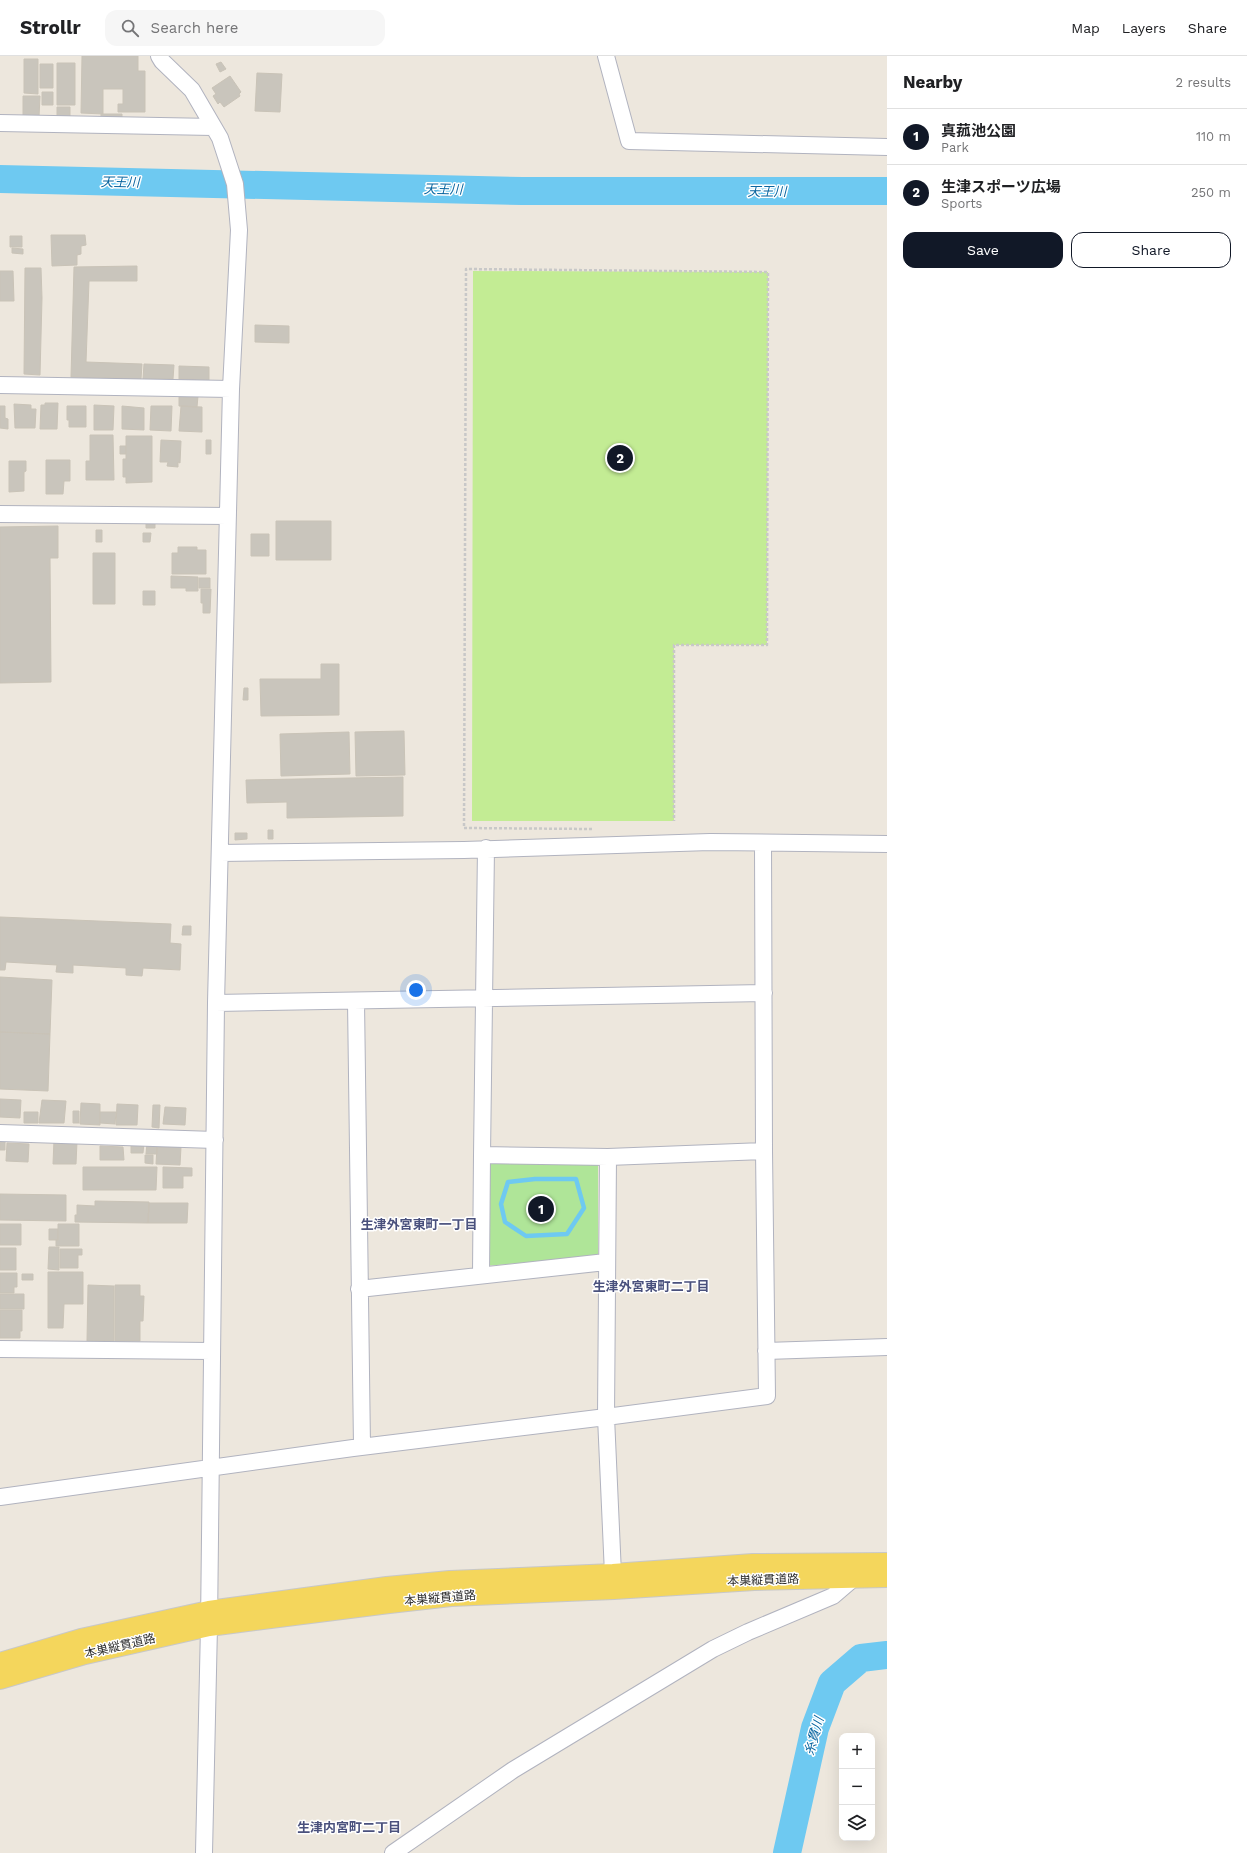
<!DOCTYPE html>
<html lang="en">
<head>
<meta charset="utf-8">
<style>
  :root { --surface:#fff; --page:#f6f6f6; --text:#202124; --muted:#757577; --line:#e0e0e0; --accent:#111827 }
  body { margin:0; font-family:"Work Sans","Noto Sans JP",sans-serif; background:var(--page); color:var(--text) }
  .controls { position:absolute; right:12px; bottom:12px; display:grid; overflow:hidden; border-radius:8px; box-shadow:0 4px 16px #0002 }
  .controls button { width:36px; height:36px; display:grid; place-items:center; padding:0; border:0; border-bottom:1px solid var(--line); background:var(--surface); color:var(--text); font:20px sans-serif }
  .you { position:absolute; left:416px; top:934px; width:14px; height:14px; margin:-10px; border:3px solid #fff; border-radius:50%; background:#1a73e8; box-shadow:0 0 0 6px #1a73e833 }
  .badge { display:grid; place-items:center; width:26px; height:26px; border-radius:50%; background:var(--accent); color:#fff; font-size:13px; font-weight:700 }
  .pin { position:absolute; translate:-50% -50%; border:2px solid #fff; box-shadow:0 1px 4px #0006 }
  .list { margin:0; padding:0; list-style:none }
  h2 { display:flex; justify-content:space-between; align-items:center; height:52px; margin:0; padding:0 16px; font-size:17px }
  h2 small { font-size:13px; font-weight:400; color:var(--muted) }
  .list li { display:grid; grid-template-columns:26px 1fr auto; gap:12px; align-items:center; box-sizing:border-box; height:56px; padding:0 16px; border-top:1px solid var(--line) }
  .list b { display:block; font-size:15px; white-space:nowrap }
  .list p { margin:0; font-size:13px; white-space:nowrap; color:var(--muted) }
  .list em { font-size:13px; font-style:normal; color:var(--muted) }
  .actions { display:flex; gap:8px; padding:12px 16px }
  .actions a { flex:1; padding:9px 0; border:1px solid var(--accent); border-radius:12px; text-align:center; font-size:14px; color:var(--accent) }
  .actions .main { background:var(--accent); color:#fff }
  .icon { flex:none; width:22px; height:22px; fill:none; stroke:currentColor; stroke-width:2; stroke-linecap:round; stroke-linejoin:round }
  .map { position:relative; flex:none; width:887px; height:1797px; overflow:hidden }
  header { display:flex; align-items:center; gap:24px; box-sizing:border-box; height:56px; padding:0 20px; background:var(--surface); border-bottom:1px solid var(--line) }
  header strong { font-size:19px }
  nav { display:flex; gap:22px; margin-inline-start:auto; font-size:14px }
  .search { width:280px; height:36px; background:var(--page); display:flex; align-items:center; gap:10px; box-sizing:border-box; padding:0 14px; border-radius:12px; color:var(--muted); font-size:15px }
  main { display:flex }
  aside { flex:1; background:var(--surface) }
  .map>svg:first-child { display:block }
</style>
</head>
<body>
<header>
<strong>Strollr</strong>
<div class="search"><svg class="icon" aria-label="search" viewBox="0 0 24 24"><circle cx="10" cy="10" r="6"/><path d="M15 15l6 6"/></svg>Search here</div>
<nav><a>Map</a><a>Layers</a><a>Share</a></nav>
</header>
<main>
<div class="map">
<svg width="887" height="1797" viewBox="0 0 887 1797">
  <rect width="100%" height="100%" fill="#ede7dd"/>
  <path fill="#afe598" d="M598 1102V1201L483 1210 484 1105Z"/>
  <path fill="#c3ec94" d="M473 215 768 216 767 589H674V765H472Z"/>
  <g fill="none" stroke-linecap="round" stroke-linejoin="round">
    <path stroke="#6ec9f1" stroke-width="4.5" d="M535 1123H576L584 1152 567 1178 526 1180 505 1166 501 1148 508 1126Z"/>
    <path stroke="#6ec9f1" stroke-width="28" d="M0 123 522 135H887
      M787 1797 815 1672 832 1627 861 1602 887 1599"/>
  </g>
  <path fill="#c9c5bc" stroke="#c9c3b7" d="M82 0H138V15H145V56H118V48H123V33H103V58L81 57Z
    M24 3H38V38L24 37Z
    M221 6 226 13 220 16 216 8Z
    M57 7H75V49H57Z
    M40 8H53V32H40Z
    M257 17 282 18 280 56 255 55Z
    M230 20 241 36 239 38 240 40 224 51 220 46 218 48 213 40 216 38 212 32Z
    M42 36H53V49H42Z
    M23 40H40L39 61H23Z
    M57 51H70V62H57Z
    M101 58H122V63L101 64Z
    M51 179H85L86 189 81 190V198L77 199V209L52 210Z
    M10 180H22V191H10Z
    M12 192 23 193V198L12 197Z
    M137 210V225H89L86 306 142 308 141 323 71 321 74 211Z
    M25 212H41L42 242 40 319 24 318Z
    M0 215H13L14 245H0Z
    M255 269 289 270V287L255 286Z
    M144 308 174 309 173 323H143Z
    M179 310 209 311V324L179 323Z
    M179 340H198L197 351 179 350Z
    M45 347H58L57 373H40L41 349H45Z
    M14 348 31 349V353H36L35 372H15Z
    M94 349 114 350 113 374H94Z
    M0 350H5V362L8 363V373L0 372Z
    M67 350H86V371H69V364H67Z
    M122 350 144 352V374L122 373Z
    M151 350H172L171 375 150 374Z
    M181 350 202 351V376L179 375Z
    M90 379H113L114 424H86V405H90Z
    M126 380H152V426L126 427V421H123V403H126Z
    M161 384 181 385 180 407 178 406V411L167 410 168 406H160Z
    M206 384H211V398H206Z
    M120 390H126V398H120Z
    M46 404H70V425H64L63 438H46Z
    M9 405H26V415L24 416V435L9 436Z
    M276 465H331V504H276Z
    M146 468H155V472H146Z
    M58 470V502H50L51 626 0 627V471Z
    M96 474H102V486H96Z
    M143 477H151L150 486H143Z
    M251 478H269V500H251Z
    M178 491H197V494H206V518H172V497H178Z
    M93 497H115V548H93Z
    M171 520 198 521V535H186V532H171Z
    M199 522H210V532H199Z
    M201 533H211L210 557H203V547H201Z
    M143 535H155V549H143Z
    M321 608H339V659L261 660 260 623H321Z
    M244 632H248V644H243Z
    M404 675 405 719 356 720 355 676Z
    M349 676 350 718 281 720 280 678Z
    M403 721V760L287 762V746L247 747 246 724Z
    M268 774H273V783H268Z
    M235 777H247V783L235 784Z
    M0 861 171 868 170 887 181 888 180 914 143 912 142 920 126 919V912L73 909V917L56 916 57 909 6 906 5 914H0Z
    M183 870H191V879H182Z
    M0 921 52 924 50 978 0 976Z
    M0 976 50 978 48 1035 0 1033Z
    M0 1043 21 1044 20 1062 0 1061Z
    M42 1044 66 1045 64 1067H39Z
    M81 1047 100 1048V1069L80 1068Z
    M117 1048 138 1049 137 1069H116Z
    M153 1049H160L159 1072 152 1071Z
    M165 1051 186 1052 185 1069 163 1068Z
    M73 1055H79V1067H73Z
    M24 1056H38V1067H24Z
    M100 1056H116L115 1068 100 1067Z
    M0 1082H5V1094H0Z
    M54 1084 77 1085 76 1108H53Z
    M7 1087 29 1088 28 1106 6 1105Z
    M131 1087H144L143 1097H131Z
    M147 1087H157V1098H146Z
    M100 1090 123 1091 124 1104H100Z
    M157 1091H181L180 1109 156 1108Z
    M145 1099H153V1108L145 1107Z
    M83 1111H157L156 1134H83Z
    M163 1111 192 1112V1120H183V1132H163Z
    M0 1138 66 1139V1165L0 1164Z
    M95 1145 149 1146 148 1167 75 1166V1159H77V1149L95 1150Z
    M149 1147H188L187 1167H148Z
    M0 1168H21V1189H0Z
    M58 1168H79V1190H56V1184H58Z
    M49 1173H58V1184H49Z
    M49 1191H59V1214L48 1213Z
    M0 1192H16V1214H0Z
    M60 1193H82V1199H78V1212H60Z
    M48 1216H83V1248H64L63 1272H48Z
    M0 1217H17V1231H14V1237H0Z
    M22 1218H33V1224H22Z
    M88 1229 114 1230V1285H87Z
    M115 1229H140V1240H144L143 1265H140V1285H115Z
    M0 1238H24V1253H0Z
    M0 1254H22V1275H20V1282H0Z"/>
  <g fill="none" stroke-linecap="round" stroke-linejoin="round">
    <g stroke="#b1b3bf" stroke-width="18">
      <path id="minor" d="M159 0 162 5 192 34 220 82 235 128 239 174 231 333 216 947 209 1570 204 1797
        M606 0 629 85 887 91
        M0 67 213 71
        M0 329 231 333
        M0 458 228 460
        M486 792 482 1099 608 1101 764 1095
        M220 797 464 794 710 786 887 788
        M356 945 362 1390
        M216 947 764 937
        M0 1077 215 1084
        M608 1101 606 1361 613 1518
        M481 1219 482 1099
        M359 1233 606 1206
        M0 1293 212 1295
        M766 1295 887 1291
        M0 1441 353 1392 606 1361 767 1340 764 1095 763 787
        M393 1797 513 1714 713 1593 748 1576 833 1540 854 1522"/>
    </g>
    <g stroke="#c8c8c8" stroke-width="22">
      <path id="major" d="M0 1607 81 1583 209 1555 387 1531 450 1525 613 1518 753 1508 887 1507
        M0 1623 85 1598 209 1570 389 1547 451 1540 614 1533 754 1524 887 1521"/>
    </g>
    <path stroke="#c8c8c8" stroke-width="2.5" stroke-dasharray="3 2" stroke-linecap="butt" d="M592 773 464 772 466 213 768 216 767 589H674V765"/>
    <use href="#minor" stroke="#fff" stroke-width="16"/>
    <use href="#major" stroke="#f4d65c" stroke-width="20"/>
  </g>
  <g text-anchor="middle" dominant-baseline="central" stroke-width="3" stroke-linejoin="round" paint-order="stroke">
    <g font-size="12" fill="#2b2b2b" stroke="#fff">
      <text transform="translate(763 1524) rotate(-2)">本巣縦貫道路</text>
      <text transform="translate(440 1542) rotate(-5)">本巣縦貫道路</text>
      <text transform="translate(120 1590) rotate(-13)">本巣縦貫道路</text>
    </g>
    <g font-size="13" font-style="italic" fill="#0a66a0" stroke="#fff">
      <text transform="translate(120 126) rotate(1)">天王川</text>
      <text transform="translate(443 133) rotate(1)">天王川</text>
      <text x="767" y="135">天王川</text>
      <text transform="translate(814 1680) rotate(-74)">糸貫川</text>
    </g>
    <g font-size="13" font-weight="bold" fill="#4a517d" stroke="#fff">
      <text x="419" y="1168">生津外宮東町一丁目</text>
      <text x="651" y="1230">生津外宮東町二丁目</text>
      <text x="349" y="1771">生津内宮町二丁目</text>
    </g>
  </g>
</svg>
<div class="controls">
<button>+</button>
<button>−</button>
<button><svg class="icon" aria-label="layers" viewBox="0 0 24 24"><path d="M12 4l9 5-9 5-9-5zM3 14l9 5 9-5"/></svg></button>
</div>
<div class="you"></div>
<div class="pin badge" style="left:541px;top:1153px">1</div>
<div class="pin badge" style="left:620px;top:402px">2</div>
</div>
<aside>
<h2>Nearby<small>2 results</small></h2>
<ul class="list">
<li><span class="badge">1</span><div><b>真菰池公園</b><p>Park</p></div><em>110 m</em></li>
<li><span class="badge">2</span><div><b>生津スポーツ広場</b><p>Sports</p></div><em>250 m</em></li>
</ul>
<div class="actions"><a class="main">Save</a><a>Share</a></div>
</aside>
</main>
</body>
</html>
